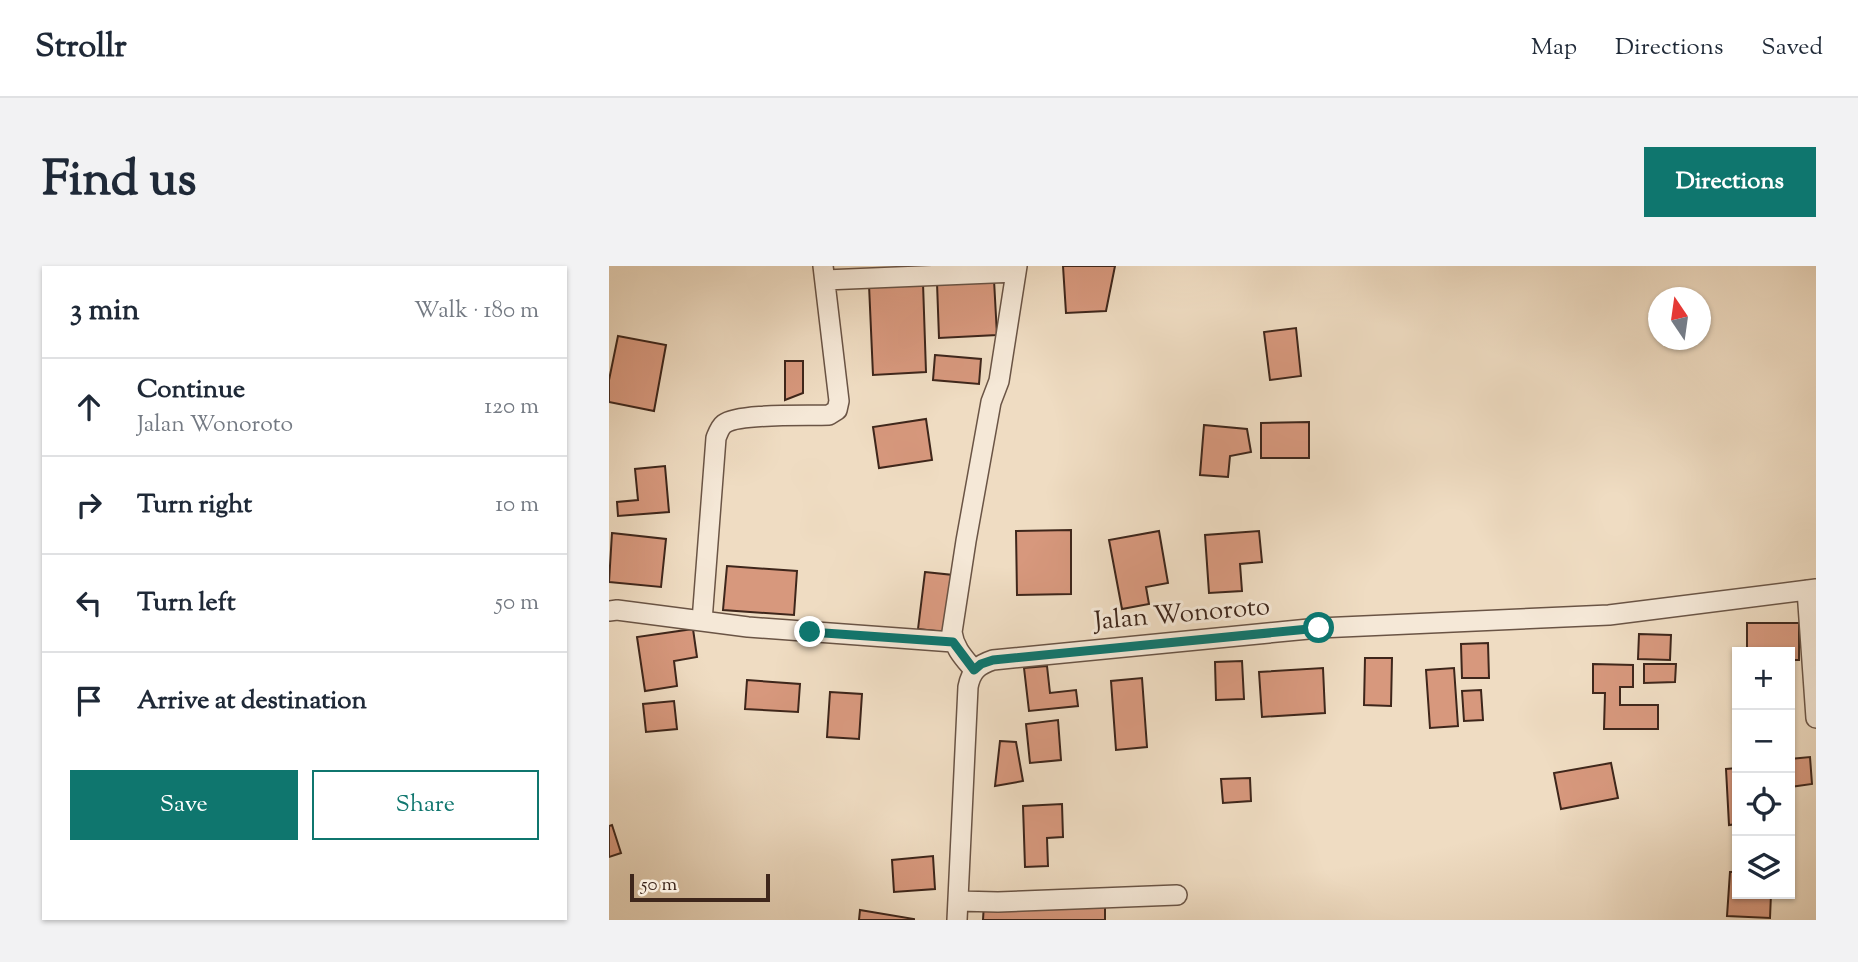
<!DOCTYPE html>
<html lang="en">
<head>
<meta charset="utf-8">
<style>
  :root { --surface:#fff; --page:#f2f2f3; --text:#1f2937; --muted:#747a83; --line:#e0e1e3; --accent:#0f766e }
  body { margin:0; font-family:"Sorts Mill Goudy",serif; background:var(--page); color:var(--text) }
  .controls { position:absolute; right:21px; bottom:21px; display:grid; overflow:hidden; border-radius:0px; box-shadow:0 2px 5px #0004 }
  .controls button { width:63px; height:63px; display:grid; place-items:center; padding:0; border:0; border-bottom:2px solid var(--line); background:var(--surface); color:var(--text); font:35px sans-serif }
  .compass { position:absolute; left:1039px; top:21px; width:63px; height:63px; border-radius:50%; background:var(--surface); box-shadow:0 2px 5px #0004; rotate:347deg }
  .scale { position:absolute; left:21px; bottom:18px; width:140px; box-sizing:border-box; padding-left:7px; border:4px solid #3e261b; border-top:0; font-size:19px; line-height:24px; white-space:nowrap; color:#3e261b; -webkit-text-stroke:5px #f5e8d7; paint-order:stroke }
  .stop { position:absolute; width:21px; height:21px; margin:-16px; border:5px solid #0f766e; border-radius:50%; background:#fff }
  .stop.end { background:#0f766e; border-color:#fff; box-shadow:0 2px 7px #0008 }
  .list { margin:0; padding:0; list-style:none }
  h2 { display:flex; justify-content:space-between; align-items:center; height:91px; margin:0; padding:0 28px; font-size:30px }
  h2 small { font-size:23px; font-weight:400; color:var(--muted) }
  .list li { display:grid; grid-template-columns:46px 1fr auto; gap:21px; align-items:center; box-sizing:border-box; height:98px; padding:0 28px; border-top:2px solid var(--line) }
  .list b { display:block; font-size:26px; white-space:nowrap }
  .list p { margin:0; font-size:23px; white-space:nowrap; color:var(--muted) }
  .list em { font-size:23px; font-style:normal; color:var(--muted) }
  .actions { display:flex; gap:14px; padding:21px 28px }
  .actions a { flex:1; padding:16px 0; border:2px solid var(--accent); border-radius:0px; text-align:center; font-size:24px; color:var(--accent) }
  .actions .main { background:var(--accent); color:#fff }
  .icon { flex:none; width:38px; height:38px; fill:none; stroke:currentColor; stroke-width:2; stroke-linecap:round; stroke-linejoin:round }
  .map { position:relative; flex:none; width:1207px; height:654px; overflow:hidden; border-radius:0px }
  header { display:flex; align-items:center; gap:42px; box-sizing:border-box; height:98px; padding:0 35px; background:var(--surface); border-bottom:2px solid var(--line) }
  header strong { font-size:33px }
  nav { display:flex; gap:38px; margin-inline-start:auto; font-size:24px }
  .intro { display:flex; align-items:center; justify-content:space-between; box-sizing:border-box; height:168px; padding:0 42px }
  h1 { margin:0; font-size:49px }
  .button { padding:18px 32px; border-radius:0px; background:var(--accent); color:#fff; font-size:24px; font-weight:700 }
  main { display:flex; gap:42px; padding:0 42px }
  aside { flex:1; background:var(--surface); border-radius:0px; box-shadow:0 2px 5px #0004 }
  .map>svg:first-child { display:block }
</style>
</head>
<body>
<header>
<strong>Strollr</strong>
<nav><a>Map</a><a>Directions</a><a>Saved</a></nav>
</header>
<div class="intro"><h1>Find us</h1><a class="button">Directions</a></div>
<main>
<aside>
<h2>3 min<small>Walk · 180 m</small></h2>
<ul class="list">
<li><svg class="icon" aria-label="ahead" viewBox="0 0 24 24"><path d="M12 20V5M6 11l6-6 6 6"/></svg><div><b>Continue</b><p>Jalan Wonoroto</p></div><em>120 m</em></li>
<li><svg class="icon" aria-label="right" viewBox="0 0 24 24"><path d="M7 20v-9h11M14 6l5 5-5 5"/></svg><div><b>Turn right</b></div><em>10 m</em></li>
<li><svg class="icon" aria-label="left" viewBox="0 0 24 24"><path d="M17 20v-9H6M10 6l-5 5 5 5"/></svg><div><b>Turn left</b></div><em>50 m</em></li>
<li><svg class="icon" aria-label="arrive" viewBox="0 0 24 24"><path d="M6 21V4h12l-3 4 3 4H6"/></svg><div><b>Arrive at destination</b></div></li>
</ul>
<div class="actions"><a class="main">Save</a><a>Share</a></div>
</aside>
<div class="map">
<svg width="1207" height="654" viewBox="0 0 1207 654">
  <rect width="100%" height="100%" fill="#efdcc2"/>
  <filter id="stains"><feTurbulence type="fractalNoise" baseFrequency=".00286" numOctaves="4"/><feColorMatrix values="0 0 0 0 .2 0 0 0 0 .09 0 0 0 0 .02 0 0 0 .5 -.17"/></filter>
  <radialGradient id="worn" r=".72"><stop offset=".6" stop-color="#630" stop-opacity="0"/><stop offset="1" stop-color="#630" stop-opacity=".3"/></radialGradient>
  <path fill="#d7987d" stroke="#3e261b" stroke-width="2" d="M454 0H506L497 45 457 47Z
    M385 14 388 69 330 72 328 17Z
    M314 17 317 106 264 109 260 19Z
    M687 62 692 110 661 114 655 66Z
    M9 70 57 79 45 145 0 136V114Z
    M326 89 372 93 370 118 324 114Z
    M176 95H194V127L176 134Z
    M317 153 323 194 270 202 264 161Z
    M700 156V192H652V157Z
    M595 159 638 163 642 186 621 190 619 211 591 209Z
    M56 200 60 246 9 250 8 236 29 234 26 203Z
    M462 264V328L408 329 407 265Z
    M550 265 559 317 537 321 540 338 513 343 500 274Z
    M650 265 653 296 631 298 633 325 600 327 596 269Z
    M3 267 57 273 52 321 0 316Z
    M118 300 188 305 185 349 114 344Z
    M316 306 344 309 336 366 309 363Z
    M1138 357H1190V394H1181V386H1138Z
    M84 363 88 391 65 395 68 420 36 425 28 371Z
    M1030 368 1062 369 1061 394 1029 393Z
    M879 377 880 412H853L852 378Z
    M756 392H783L782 440 755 439Z
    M633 395 635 433 607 434 606 396Z
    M984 398 1024 399V421H1011V439H1049V463H995L996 427H984Z
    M1035 398H1067L1066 416 1035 417Z
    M438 400 441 427 467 424 469 440 420 445 415 402Z
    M714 402 716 447 653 451 650 406Z
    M845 402 849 460 821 462 817 404Z
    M533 412 538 481 507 484 502 415Z
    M138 414 191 418 189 446 136 443Z
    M872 424 874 454 855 455 853 425Z
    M221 426 253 428 250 473 218 471Z
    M65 435 68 463 37 466 34 438Z
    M449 454 452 494 421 497 417 458Z
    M391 475 407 476 414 515 386 520Z
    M1201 491 1203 518 1181 521V493Z
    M1002 497 1009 532 952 543 945 507Z
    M1128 502V558L1120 559 1117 503Z
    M641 512 642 535 614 537 612 513Z
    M453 538 454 571 438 572 439 600 416 601 414 540Z
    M3 559 12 587 0 591V560Z
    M324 590 326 623 285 626 283 594Z
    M1121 606H1128V628H1162L1161 652 1118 650Z
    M375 637 496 640V654H374Z
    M251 644 305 653V654H250Z"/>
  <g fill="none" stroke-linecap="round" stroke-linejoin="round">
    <g stroke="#6a5445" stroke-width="22">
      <path id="minor" d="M216 14 407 6
        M1198 324 1207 452
        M0 345 8 344 139 361 344 376
        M93 355 107 172C109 167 111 161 115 158 130 147 198 150 220 149L228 144 230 135 214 0
        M365 404C355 392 345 382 343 366L357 275 382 136 390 115 408 0
        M349 635 389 636 568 629
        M348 654 359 421C362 405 369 399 384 394L710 362 1000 349 1207 323"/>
    </g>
    <use href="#minor" stroke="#f5e8d7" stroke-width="19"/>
  </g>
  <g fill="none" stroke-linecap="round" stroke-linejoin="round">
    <path stroke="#0f766e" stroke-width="9" d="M201 366 344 376 365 404 372 398 384 394 710 362"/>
  </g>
  <g text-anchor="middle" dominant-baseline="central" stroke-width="6" stroke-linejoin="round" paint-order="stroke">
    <g font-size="26" fill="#3e261b" stroke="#f5e8d7">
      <text transform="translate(573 349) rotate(-5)">Jalan Wonoroto</text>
    </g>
  </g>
  <rect width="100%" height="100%" filter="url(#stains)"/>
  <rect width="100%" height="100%" fill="url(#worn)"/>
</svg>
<div class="controls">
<button>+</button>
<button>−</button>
<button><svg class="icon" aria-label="locate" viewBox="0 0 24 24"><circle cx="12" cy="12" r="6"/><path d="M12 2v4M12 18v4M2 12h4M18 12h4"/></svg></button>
<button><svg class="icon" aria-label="layers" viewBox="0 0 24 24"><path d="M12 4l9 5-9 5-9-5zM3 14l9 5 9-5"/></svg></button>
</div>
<svg class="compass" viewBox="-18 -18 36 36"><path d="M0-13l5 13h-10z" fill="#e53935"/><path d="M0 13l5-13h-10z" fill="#747a83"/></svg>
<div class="scale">50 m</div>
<div class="stop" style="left:710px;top:362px"></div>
<div class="stop end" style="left:201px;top:366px"></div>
</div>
</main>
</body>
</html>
